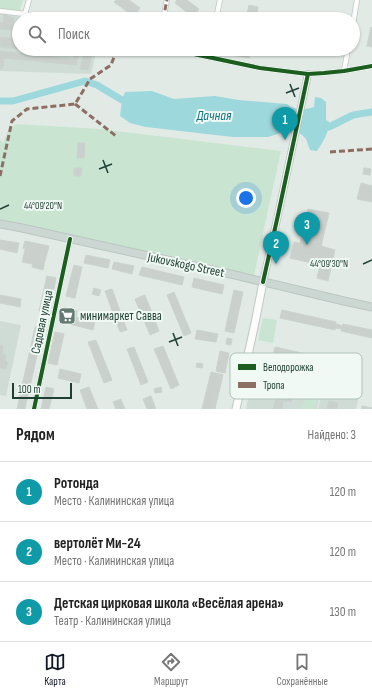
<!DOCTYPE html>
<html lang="ru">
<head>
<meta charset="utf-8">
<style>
  :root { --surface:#fff; --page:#f2f2f2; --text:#222; --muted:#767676; --line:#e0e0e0; --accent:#111827 }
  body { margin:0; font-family:"Sofia Sans Condensed",sans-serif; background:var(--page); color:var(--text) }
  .scale { position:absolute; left:12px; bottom:10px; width:60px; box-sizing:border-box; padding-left:4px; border:2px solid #1e3f34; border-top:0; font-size:11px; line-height:14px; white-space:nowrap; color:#1e3f34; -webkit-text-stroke:3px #f0f9f4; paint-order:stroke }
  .you { position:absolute; left:246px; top:198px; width:14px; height:14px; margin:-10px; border:3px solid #fff; border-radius:50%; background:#1a73e8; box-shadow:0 0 0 6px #1a73e833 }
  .badge { display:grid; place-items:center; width:26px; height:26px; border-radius:50%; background:var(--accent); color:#fff; font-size:13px; font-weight:700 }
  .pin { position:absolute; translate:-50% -33px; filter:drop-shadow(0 1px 2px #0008) }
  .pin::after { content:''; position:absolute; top:21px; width:14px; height:12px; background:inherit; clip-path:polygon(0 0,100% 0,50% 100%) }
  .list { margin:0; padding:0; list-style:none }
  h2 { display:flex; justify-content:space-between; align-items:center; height:52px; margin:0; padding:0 16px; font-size:17px }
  h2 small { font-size:13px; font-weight:400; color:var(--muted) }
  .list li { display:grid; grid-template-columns:26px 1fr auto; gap:12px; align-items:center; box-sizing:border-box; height:60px; padding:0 16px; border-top:1px solid var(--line) }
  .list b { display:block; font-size:15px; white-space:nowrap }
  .list p { margin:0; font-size:13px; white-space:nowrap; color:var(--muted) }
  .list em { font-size:13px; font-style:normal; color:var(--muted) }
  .icon { flex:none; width:22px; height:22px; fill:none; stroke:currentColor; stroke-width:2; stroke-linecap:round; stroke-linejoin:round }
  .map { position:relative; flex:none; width:372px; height:409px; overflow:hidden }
  .search { position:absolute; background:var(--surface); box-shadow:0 1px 3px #0004; left:12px; right:12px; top:12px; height:44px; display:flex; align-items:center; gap:10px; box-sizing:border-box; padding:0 14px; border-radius:22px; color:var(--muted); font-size:15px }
  .sheet { height:232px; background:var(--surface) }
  nav { display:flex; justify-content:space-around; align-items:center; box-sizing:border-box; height:56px; border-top:1px solid var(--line); background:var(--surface); font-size:11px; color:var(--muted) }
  nav a { display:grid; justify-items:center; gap:2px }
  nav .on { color:var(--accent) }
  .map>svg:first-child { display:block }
</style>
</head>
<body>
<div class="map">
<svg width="372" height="409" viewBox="0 0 372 409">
  <rect width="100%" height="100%" fill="#e2eae6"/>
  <path fill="#cfdcd6" d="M0 12 28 19H19V49H97L91 74 0 71Z
    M0 321 21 325 6 396 0 395Z
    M255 367 323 382 317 409H246Z
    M324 381 361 389 356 409H318Z"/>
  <path fill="#c9e5d1" d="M0 0H23L19 13 0 9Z
    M16 124 100 129 281 151 266 219 254 276 0 221V140L3 143 8 130Z
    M263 318 277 320 273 343 258 340Z
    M311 388C324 389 316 401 314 409H301L307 390Z"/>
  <path fill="#9dd8dd" d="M152 91 174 99 215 96 239 100 287 104C295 111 304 110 314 107L315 97 321 98 326 102V120L329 122C329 133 323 142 317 151L310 150 306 139 301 134 284 132 268 137H233L146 127 130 123 120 116 122 100 125 92Z"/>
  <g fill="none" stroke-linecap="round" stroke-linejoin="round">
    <path stroke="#9dd8dd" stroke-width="7" d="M0 101H13L85 81 97 85 122 100H130
      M320 125 329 127 353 115 372 112"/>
  </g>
  <path fill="#cad1cd" stroke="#cbd3cf" d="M116 0H129L140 8 137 12 146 19H129L132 15 114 2Z
    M177 0H187L199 9 193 17 175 3Z
    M249 5 258 7 256 19H246Z
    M4 15 14 18 13 24 15 25 17 19H19V31L0 29V23H3Z
    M371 27 372 28V47L367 46Z
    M0 37 19 39V49L0 47Z
    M24 49H70L69 53Z
    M74 49H80L76 65 4 58 3 67 0 69V51L73 59Z
    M85 49H93L88 70 80 69Z
    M232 49H251L249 58 231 55Z
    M78 143H85L84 158H77Z
    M74 168H82L81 176H74Z
    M364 168 371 169 370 175 363 174Z
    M361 183 372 186V202L357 199Z
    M308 209 329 213 321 246 335 250 328 281 317 278 320 265 290 258 294 242 300 243Z
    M0 240 19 243 17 253 0 249Z
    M25 241 49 246 45 261V260L41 259 43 250 26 246 25 249 23 248Z
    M26 246 43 250 41 259 45 260 43 270 32 267 33 264 22 262Z
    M86 255 110 260 108 268 84 263Z
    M114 262 134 266 132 274 112 269Z
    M74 265 82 267 75 298 66 296Z
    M142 267 184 277 182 285 139 275Z
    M47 276 56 278 49 313 39 311Z
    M194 278 224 285 222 294 192 287Z
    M94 288 101 290 99 296 92 294Z
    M112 289 127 330 120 332 105 291Z
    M234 290 243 292 234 333 225 331Z
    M174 292 191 333 184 336 167 295Z
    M0 295 21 299 20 307 0 303Z
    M145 295 159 331 150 335 135 299Z
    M64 307 77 311 76 317 72 316 70 322 61 320Z
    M282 310 336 322 335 330 280 318Z
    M72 316 95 322 93 330 69 324Z
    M336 324 343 326 342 329 335 328Z
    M343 324 372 330V338L341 331Z
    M35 327 43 329 25 409H17Z
    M197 330 218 334 216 342 195 339Z
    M55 332 64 334 57 365 48 363Z
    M227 338 232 339 231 345 226 344Z
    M96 340 112 380 104 383 88 342Z
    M0 345 3 346 2 354 6 355 5 361 8 362 6 369 0 368Z
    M163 346 179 385 171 389 154 349Z
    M134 347 148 382 141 385 127 349Z
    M275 347 328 359 327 366 273 354Z
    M220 351 229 353 225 373 216 371Z
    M197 363 203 364 202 368 196 367Z
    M60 369 81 374 79 383 58 378Z
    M211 372 220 374 212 409H202Z
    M220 374 223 375 215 409H212Z
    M46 387 54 389 49 409H41Z
    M89 387 98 409H87L80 390Z
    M161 387 162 392 155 393 154 389Z
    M277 392 293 395 291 402 283 401 282 409H273Z
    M151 396 156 409H147L143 399Z
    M121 399 125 409H116L113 402Z
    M329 401 338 403 337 409H327Z
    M362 406 372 408V409H362Z"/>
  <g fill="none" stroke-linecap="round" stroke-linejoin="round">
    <g stroke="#bfc7c3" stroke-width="6">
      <path id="minor" d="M0 11 25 14 42 19
        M25 14 29 0
        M163 19 167 0
        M216 19 220 0
        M353 24 357 0
        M170 49 260 68 308 74 324 73 344 71 372 66
        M210 58 211 49
        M344 71 348 49
        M34 409 70 239"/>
    </g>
    <g stroke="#bfc7c3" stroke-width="8">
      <path id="tertiary" d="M263 282 278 215 308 74"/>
    </g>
    <g stroke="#bec7c3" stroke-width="9">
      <path id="secondary" d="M236 409 255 323 263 282"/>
    </g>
    <g stroke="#bbc6c2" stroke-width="9">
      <path id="primary" d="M0 224 22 228 235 275 344 301 372 307"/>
    </g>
    <use href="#minor" stroke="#fbfcfb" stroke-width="4.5"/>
    <use href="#tertiary" stroke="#fbfcfb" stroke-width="6"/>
    <use href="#secondary" stroke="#fbfcfb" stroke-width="7"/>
    <use href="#primary" stroke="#ccd6d2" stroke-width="7"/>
    <path stroke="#8d6e63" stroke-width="3" stroke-dasharray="6 3" stroke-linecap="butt" d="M163 19 167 0
      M75 104 116 136
      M330 152 372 149
      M0 176 12 121 27 109 75 104 83 91 90 79 111 65 117 49"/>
    <g stroke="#f0f9f4" stroke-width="6">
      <path id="cycleway" d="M170 49 260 68 308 74 324 73 344 71 372 66
        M263 282 278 215 308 74
        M34 409 70 239"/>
    </g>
    <use href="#cycleway" stroke="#1b5e20" stroke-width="4"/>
  </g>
  <path fill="none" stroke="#1e3f34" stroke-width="1.5" d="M290 84 295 97M286 93 299 88M103 160 108 173M99 169 112 164M0 209 9 205M363 264 372 260M173 333 178 346M169 342 182 337"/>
  <defs>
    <g id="supermarket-square" transform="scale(0.9)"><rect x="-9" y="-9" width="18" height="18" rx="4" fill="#637b72" stroke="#f0f9f4"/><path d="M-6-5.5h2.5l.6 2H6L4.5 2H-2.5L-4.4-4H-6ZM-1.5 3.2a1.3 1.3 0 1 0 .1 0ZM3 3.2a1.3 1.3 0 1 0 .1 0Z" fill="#fff"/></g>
  </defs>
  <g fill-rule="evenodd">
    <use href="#supermarket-square" x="67" y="316"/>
  </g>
  <g text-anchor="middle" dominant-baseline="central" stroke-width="4" stroke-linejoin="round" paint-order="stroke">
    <g font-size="13" fill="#1e3f34" stroke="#f0f9f4">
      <text transform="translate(186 265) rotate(12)">Jukovskogo Street</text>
      <text transform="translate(42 322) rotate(-78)">Садовая улица</text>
    </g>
    <g font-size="13" fill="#1e3f34" stroke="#f0f9f4" text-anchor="start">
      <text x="80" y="316">минимаркет Савва</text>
    </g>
    <g font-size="14" font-style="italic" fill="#117582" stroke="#f0f9f4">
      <text x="214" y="115">Дачная</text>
    </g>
  </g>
  <rect x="230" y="353" width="132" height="46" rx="6" fill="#f0f9f4" stroke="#b1c1ba" stroke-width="1"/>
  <rect x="238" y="364" width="18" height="6" fill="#1b5e20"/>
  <rect x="238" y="382" width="18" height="6" fill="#8d6e63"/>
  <g font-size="11" fill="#1e3f34">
    <text x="263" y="371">Велодорожка</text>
    <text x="263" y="389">Тропа</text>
  </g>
  <g font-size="10" text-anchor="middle" fill="#1e3f34" stroke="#f0f9f4" stroke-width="4" stroke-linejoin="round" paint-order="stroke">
    <text x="43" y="209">44°09'20"N</text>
    <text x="329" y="267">44°09'30"N</text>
  </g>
</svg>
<div class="scale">100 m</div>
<div class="you"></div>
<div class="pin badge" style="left:285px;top:140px;background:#0f9aa8">1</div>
<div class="pin badge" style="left:276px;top:264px;background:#0f9aa8">2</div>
<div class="pin badge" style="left:307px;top:245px;background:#0f9aa8">3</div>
<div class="search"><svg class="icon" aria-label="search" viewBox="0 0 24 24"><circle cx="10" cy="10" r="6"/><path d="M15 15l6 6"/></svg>Поиск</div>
</div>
<section class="sheet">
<h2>Рядом<small>Найдено: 3</small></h2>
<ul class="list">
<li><span class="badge" style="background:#0f9aa8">1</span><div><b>Ротонда</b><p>Место · Калининская улица</p></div><em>120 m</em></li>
<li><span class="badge" style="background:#0f9aa8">2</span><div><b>вертолёт Ми-24</b><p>Место · Калининская улица</p></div><em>120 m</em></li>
<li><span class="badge" style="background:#0f9aa8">3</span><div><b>Детская цирковая школа «Весёлая арена»</b><p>Театр · Калининская улица</p></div><em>130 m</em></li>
</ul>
</section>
<nav>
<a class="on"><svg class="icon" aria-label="map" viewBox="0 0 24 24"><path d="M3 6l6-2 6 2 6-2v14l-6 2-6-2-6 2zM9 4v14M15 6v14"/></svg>Карта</a>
<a><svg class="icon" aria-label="directions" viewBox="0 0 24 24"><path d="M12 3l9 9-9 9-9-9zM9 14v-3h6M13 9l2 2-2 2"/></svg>Маршрут</a>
<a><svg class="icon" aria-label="saved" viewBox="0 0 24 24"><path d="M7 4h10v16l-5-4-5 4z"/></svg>Сохранённые</a>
</nav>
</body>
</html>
